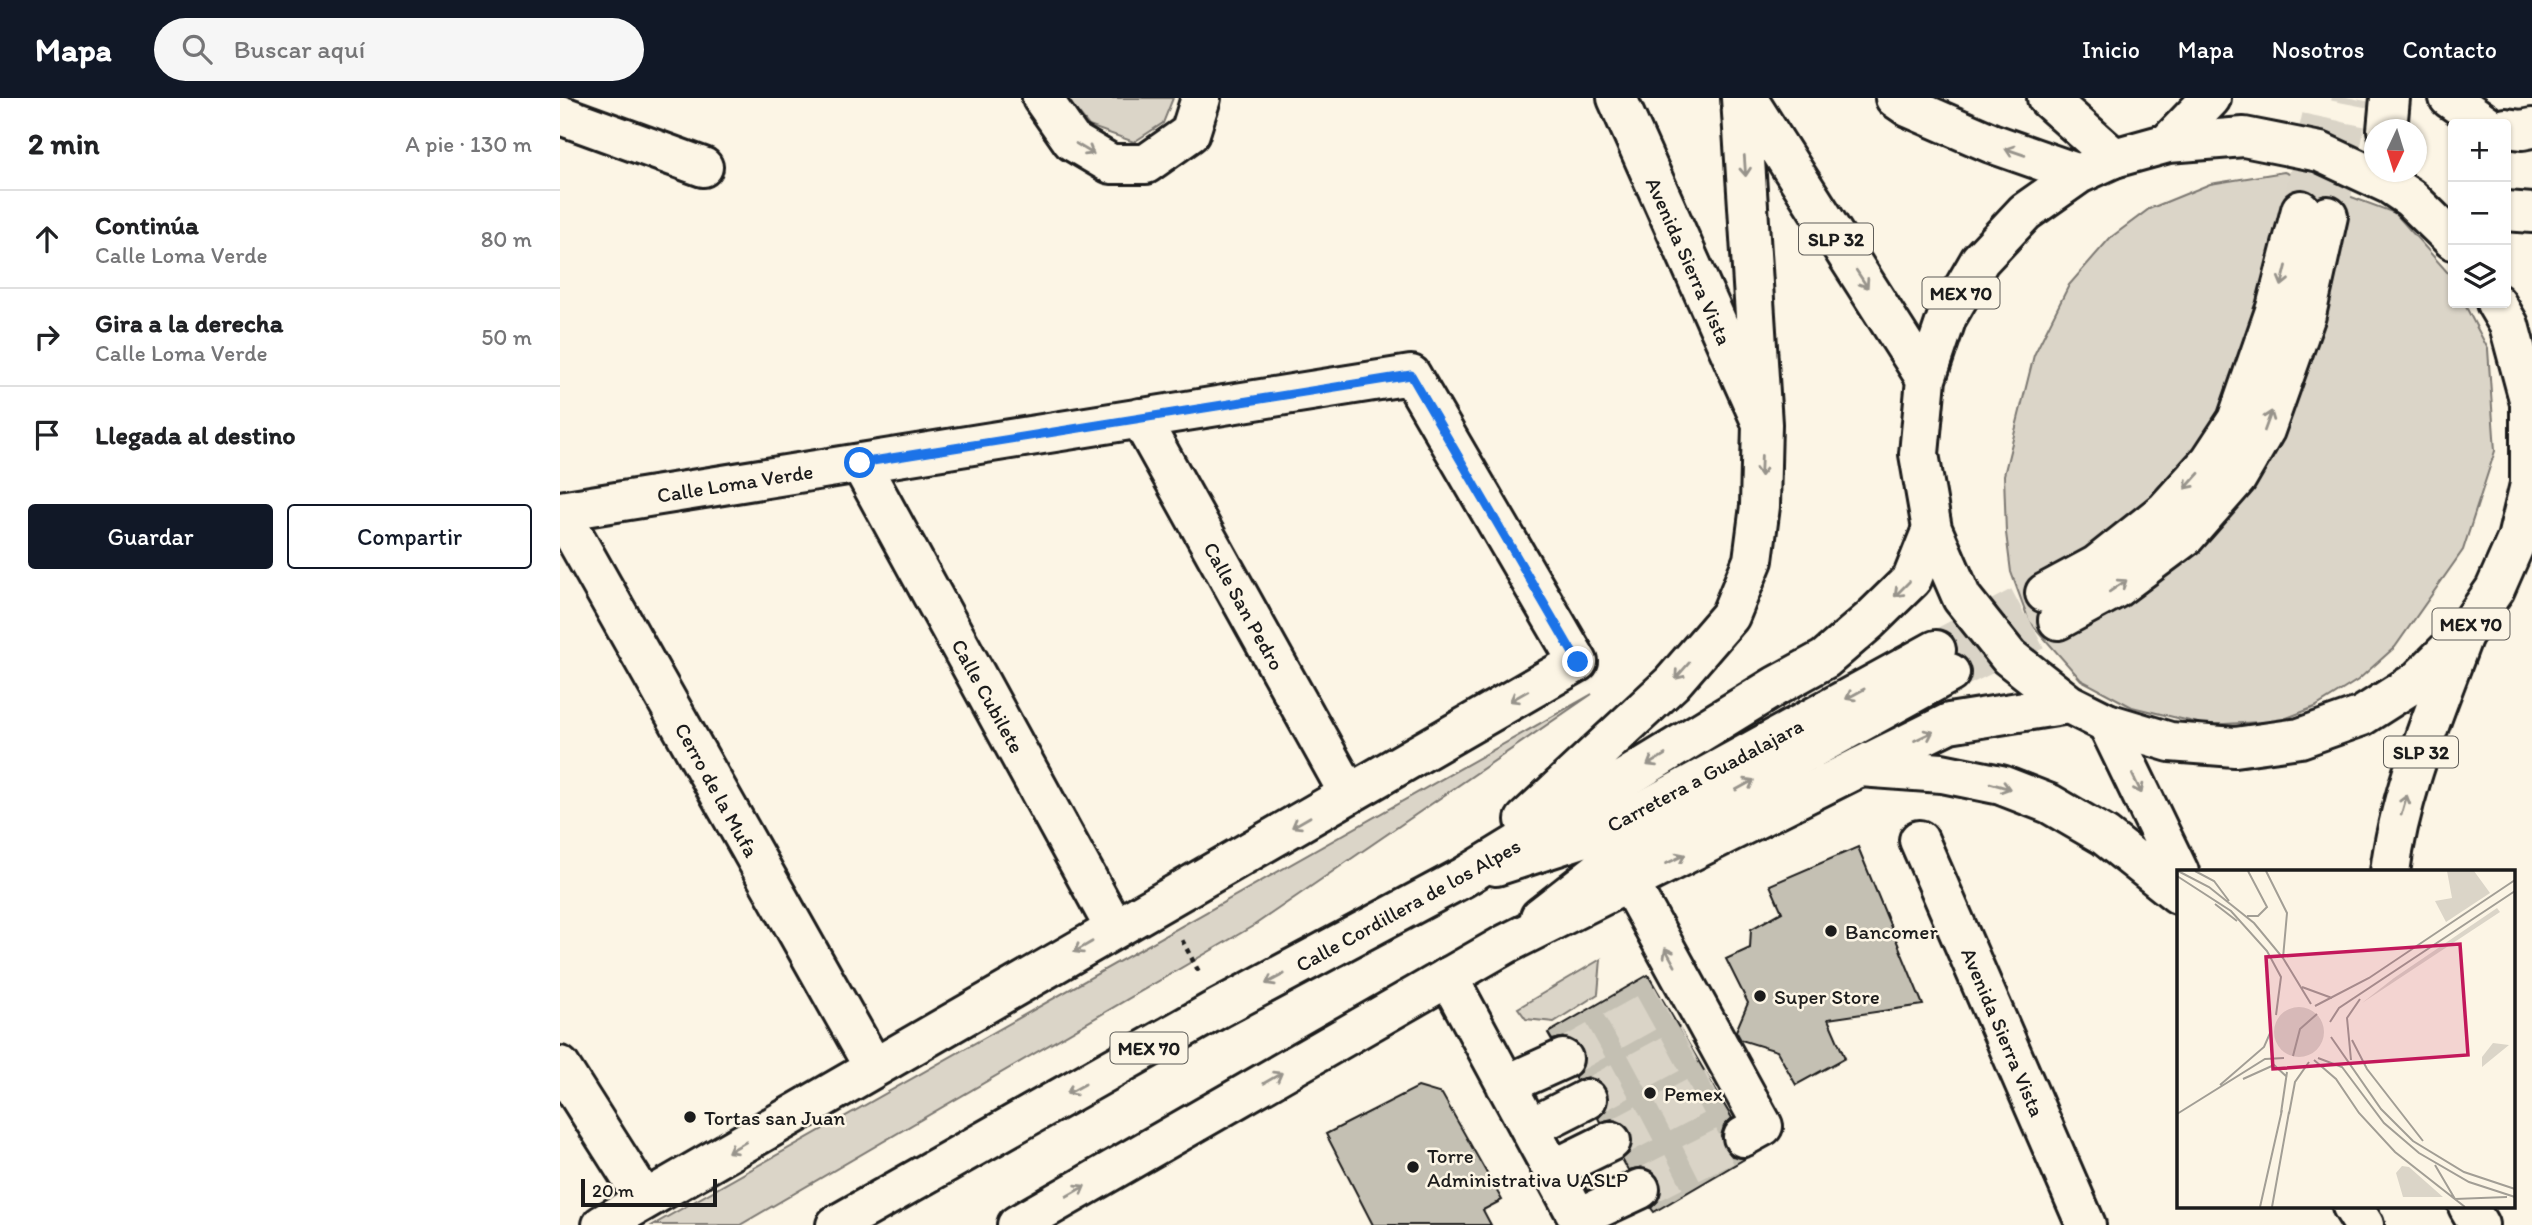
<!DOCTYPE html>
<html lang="es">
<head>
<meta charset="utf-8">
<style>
  :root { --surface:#fff; --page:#f6f6f6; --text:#202124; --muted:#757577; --line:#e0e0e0; --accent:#111827 }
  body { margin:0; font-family:Itim,sans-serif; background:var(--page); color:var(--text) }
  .controls { position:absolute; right:21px; top:21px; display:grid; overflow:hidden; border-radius:7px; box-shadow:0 2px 5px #0004 }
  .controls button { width:63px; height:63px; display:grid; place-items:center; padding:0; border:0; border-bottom:2px solid var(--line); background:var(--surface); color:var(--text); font:35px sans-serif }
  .compass { position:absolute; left:1804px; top:21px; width:63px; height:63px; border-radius:50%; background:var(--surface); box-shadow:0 2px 5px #0004; rotate:184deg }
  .scale { position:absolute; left:21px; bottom:18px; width:136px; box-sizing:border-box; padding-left:7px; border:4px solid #1c1c1c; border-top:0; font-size:19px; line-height:24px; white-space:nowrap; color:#1c1c1c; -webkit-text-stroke:5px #fcf5e5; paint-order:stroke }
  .stop { position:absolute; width:21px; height:21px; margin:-16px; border:5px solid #1a73e8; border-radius:50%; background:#fff }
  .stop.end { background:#1a73e8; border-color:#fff; box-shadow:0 2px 7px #0008 }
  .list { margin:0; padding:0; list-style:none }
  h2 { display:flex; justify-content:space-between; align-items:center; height:91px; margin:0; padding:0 28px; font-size:30px }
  h2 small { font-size:23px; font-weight:400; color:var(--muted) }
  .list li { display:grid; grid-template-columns:46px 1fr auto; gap:21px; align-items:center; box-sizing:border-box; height:98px; padding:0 28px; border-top:2px solid var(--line) }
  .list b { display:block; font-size:26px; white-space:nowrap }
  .list p { margin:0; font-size:23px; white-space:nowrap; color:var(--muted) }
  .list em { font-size:23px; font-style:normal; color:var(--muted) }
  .actions { display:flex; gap:14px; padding:21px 28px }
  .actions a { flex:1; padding:16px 0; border:2px solid var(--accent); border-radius:7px; text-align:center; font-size:24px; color:var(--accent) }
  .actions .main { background:var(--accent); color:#fff }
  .icon { flex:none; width:38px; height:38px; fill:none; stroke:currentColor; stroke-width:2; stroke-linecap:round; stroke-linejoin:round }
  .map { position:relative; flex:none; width:1972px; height:1127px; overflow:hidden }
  header { display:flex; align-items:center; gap:42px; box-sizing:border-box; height:98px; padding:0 35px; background:var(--accent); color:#fff }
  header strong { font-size:33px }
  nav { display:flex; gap:38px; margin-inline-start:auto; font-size:24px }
  .search { width:490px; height:63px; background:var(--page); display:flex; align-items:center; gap:18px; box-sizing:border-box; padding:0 24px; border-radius:38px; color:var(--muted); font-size:26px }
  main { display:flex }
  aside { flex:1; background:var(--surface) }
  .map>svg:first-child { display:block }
</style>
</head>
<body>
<header>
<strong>Mapa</strong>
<div class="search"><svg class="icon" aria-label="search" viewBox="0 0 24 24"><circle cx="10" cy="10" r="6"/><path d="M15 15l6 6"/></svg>Buscar aquí</div>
<nav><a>Inicio</a><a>Mapa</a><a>Nosotros</a><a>Contacto</a></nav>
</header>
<main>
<aside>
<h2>2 min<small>A pie · 130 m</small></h2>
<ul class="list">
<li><svg class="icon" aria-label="ahead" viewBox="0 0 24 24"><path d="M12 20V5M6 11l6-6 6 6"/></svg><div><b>Continúa</b><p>Calle Loma Verde</p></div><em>80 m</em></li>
<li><svg class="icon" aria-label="right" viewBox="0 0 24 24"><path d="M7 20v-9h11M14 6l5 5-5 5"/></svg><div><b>Gira a la derecha</b><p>Calle Loma Verde</p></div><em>50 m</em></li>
<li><svg class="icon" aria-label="arrive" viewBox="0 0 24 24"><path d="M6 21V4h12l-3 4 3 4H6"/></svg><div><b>Llegada al destino</b></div></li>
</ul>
<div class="actions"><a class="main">Guardar</a><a>Compartir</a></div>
</aside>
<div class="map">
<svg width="1972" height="1127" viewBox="0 0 1972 1127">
  <rect width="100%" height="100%" fill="#fcf5e5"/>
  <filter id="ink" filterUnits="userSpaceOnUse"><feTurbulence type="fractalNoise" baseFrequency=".0143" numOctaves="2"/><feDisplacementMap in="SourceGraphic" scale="14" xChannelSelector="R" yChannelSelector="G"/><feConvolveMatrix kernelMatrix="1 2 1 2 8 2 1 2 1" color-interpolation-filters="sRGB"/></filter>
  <g filter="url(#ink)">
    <path fill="#dbd5c8" stroke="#7c7872" stroke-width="2" d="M506 0H613L603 25 574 44 529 28Z
      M1724 74 1835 115 1889 176 1893 184V205H1904L1928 251 1935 353 1903 452 1835 549 1798 582 1755 609 1719 623 1646 627 1572 609 1521 582 1469 523 1451 474 1446 435 1444 377 1474 257 1509 187 1550 140 1589 111 1650 86Z
      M1032 596 693 828 180 1127H93Z
      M1041 861 1038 896 994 924 966 921 958 910Z"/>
    <path fill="#c4c0b3" stroke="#1c1c1c" stroke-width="2" d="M1298 749 1363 907 1268 921 1285 960 1236 987 1217 953 1181 942 1176 933 1188 905 1166 861 1190 850 1191 831 1222 814 1210 787Z
      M1088 877 1172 1020 1164 1028 1161 1038 1164 1049 1172 1058 1186 1060 1094 1114 1091 1110 1098 1103 1102 1094 1099 1081 1093 1074 1083 1069 1068 1072 1062 1061 1069 1055 1073 1045 1070 1033 1063 1025 1052 1021 1040 1024 1038 1020 1046 1012 1049 1003 1046 991 1038 982 1029 979 1016 982 1014 979 1021 973 1025 964 1023 951 1015 943 1006 939 992 942 988 935Z
      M858 989 882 996 942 1102 923 1112 931 1127H813L766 1036Z"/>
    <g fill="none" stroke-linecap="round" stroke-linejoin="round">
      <path stroke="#dad4c7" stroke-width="38" stroke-dasharray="38 19" stroke-linecap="butt" d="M1741 112 1761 19
        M1768 118 1791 0
        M1376 552 1485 495
        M1390 575 1498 522
        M1003 961 1104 905
        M1027 1001 1129 946
        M1051 1043 1154 989
        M1080 1091 1183 1039"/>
      <g stroke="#1c1c1c" stroke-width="44">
        <path id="minor" d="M482 0 512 43 551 66H586L630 35 641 0
          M1057 0 1200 321
          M1487 0 1554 60
          M0 17 143 69
          M580 320 789 696
          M300 365 555 831
          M0 413 851 277 1018 564 42 1127
          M0 413 314 970
          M1485 495 1537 467 1605 413 1650 363 1677 322 1716 210 1741 112
          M1498 522 1555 491 1626 438 1677 380 1705 332 1746 217 1768 118
          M1359 742 1526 1127
          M936 768 1050 731 1376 552
          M1069 784 1203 1028 1183 1039
          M980 819 1062 755 1390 575
          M888 879 1022 1127
          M0 968 85 1102
          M946 987 1003 961
          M970 1030 1027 1001
          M992 1072 1051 1043
          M1018 1120 1080 1091"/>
      </g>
      <g stroke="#1c1c1c" stroke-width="44">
        <path id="major" d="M1547 625 1619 774
          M1300 669 1382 675 1441 687 1490 706 1545 738 1618 796
          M1830 774C1840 692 1875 614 1903 537
          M1792 1108 1804 1127
          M1908 1108 1919 1127"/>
      </g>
      <g stroke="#1c1c1c" stroke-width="44">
        <path id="highway" d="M1187 0 1366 281
          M1335 0 1348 9 1431 45 1519 76
          M1889 0 1926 26
          M1946 30 1962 32 1972 30
          M1827 32 1830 0
          M1608 45 1651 0
          M1946 113 1972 115
          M1893 142 1850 100 1829 86 1760 54 1684 39 1608 45 1554 60 1519 76 1465 114 1420 162 1387 219 1366 281 1359 356 1372 431 1402 500 1449 559 1509 606 1547 625 1610 644 1675 649 1740 640 1802 618 1857 583 1903 537 1935 491 1957 441 1970 386V305L1949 227 1936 205
          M965 722 1112 585 1170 518 1193 462 1200 408 1202 326 1181 0
          M276 1127 659 910 904 779 1216 588 1265 561 1309 523 1352 481 1372 431
          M457 1127 946 846 1300 669 1389 625 1509 606"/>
      </g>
      <path stroke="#1c1c1c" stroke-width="4.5" stroke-dasharray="5 5" stroke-linecap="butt" d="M622 842 639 874"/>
      <use href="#minor" stroke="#fcf5e5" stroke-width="38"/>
      <use href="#major" stroke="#fcf5e5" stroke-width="38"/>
      <use href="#highway" stroke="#fcf5e5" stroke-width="38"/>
    </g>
    <defs><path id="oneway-shaft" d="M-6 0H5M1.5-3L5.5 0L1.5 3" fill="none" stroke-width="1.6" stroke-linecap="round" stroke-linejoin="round" transform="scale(1.75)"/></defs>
    <g stroke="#97938b">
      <use href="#oneway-shaft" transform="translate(525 51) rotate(31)"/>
      <use href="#oneway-shaft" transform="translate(1455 54) rotate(-161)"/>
      <use href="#oneway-shaft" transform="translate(1185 68) rotate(86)"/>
      <use href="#oneway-shaft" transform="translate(1724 178) rotate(104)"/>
      <use href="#oneway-shaft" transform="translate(1302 181) rotate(57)"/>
      <use href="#oneway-shaft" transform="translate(1708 323) rotate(-70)"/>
      <use href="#oneway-shaft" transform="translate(1201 368) rotate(92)"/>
      <use href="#oneway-shaft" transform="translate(1632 383) rotate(132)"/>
      <use href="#oneway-shaft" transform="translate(1558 488) rotate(-34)"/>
      <use href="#oneway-shaft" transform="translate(1342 491) rotate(135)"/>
      <use href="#oneway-shaft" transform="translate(1122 573) rotate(131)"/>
      <use href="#oneway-shaft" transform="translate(1295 596) rotate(151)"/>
      <use href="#oneway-shaft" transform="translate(959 598) rotate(150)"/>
      <use href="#oneway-shaft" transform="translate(1364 638) rotate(-26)"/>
      <use href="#oneway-shaft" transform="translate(1096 662) rotate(149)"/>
      <use href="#oneway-shaft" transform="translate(1577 686) rotate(64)"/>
      <use href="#oneway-shaft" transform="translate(1185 687) rotate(-29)"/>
      <use href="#oneway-shaft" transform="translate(1440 688) rotate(16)"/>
      <use href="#oneway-shaft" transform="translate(1844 707) rotate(-74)"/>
      <use href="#oneway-shaft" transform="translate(741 724) rotate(150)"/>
      <use href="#oneway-shaft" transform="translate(1116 761) rotate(-26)"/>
      <use href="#oneway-shaft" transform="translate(523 849) rotate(150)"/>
      <use href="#oneway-shaft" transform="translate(1110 859) rotate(-119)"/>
      <use href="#oneway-shaft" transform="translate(715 881) rotate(152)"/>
      <use href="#oneway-shaft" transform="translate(713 980) rotate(-30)"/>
      <use href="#oneway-shaft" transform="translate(516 991) rotate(151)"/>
      <use href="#oneway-shaft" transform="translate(177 1049) rotate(150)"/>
      <use href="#oneway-shaft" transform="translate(516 1093) rotate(-30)"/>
    </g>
  </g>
  <g fill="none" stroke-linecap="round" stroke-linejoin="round" filter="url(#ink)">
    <path stroke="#1a73e8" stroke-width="9" d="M300 365 851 277 1018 564"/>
  </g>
  <g fill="#1c1c1c" stroke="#fcf5e5" stroke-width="2.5">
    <circle cx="1271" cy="833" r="7"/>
    <circle cx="1200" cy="898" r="7"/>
    <circle cx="1090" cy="995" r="7"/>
    <circle cx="130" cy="1019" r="7"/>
    <circle cx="853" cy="1069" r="7"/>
  </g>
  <g text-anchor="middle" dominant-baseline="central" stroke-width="5" stroke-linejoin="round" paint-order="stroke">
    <g fill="#fcf5e5" stroke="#5f5d58" stroke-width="2">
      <rect x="1239" y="125.5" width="74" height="31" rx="5"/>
      <rect x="1362.5" y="179.5" width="77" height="31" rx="5"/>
      <rect x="1872.5" y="510.5" width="77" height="31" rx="5"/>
      <rect x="1824" y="638.5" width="74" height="31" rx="5"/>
      <rect x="550.5" y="934.5" width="77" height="31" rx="5"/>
    </g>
    <g font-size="19" font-weight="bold" fill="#1c1c1c">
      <text x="1276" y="141">SLP 32</text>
      <text x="1401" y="195">MEX 70</text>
      <text x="1911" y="526">MEX 70</text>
      <text x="1861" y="654">SLP 32</text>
      <text x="589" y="950">MEX 70</text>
    </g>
    <g font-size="21" fill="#1c1c1c" stroke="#fcf5e5">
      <text transform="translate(1129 163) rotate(66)">Avenida Sierra Vista</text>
      <text transform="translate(175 385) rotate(-9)">Calle Loma Verde</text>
      <text transform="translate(684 508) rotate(61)">Calle San Pedro</text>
      <text transform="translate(428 598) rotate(61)">Calle Cubilete</text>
      <text transform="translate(1145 677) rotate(-28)">Carretera a Guadalajara</text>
      <text transform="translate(157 692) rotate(61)">Cerro de la Mufa</text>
      <text transform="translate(848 807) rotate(-29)">Calle Cordillera de los Alpes</text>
      <text transform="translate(1443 934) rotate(67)">Avenida Sierra Vista</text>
    </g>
    <g font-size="21" fill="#1c1c1c" stroke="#fcf5e5" text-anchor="start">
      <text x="1285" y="833">Bancomer</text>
      <text x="1214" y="898">Super Store</text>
      <text x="1104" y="995">Pemex</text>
      <text x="144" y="1019">Tortas san Juan</text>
      <text x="867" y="1057">Torre<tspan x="867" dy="24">Administrativa UASLP</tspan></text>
    </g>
  </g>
  <g transform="translate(1617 772)">
    <rect width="338" height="338" fill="#fcf5e5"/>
    <path d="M270 1H297L313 23 269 52 258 31 275 28ZM320 38 323 42 185 133 217 108ZM97 162a25 25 0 1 1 50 0a25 25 0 1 1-50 0ZM316 173 332 175 305 197V187ZM225 296 232 297 266 327H226L219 303Z" fill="#dbd5c8"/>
    <path fill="none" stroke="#a29e95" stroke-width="2" d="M1 1 32 17 77 53 106 88 134 134M18 1 37 11 52 31M89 1 110 43 106 88M0 6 54 41 90 81 104 107 99 145M38 34 60 51M70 46H81L90 37 71 1M125 117 155 128M138 136 192 108 338 10M153 152 162 138 338 21M154 167 204 239 236 271 287 302 338 319M175 170 190 199 246 271M116 186 123 159 140 144M141 188 165 197 207 253 242 283 292 312 338 327M137 190 159 209 182 243 218 282 288 337M174 190 170 148 183 129M66 209 97 195 110 207M43 215 87 177 94 161M104 243 110 202M0 244 88 189 107 188M112 244 118 212 132 192M258 295 278 329 330 327M83 337 105 240M95 337 112 242"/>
    <path fill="#c2185b" fill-opacity="0.15" stroke="#c2185b" stroke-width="3.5" d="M283 74 291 185 96 199 89 87Z"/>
    <rect width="338" height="338" fill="none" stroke="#1c1c1c" stroke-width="3.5"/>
  </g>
</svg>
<div class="controls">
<button>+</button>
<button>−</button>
<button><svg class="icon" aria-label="layers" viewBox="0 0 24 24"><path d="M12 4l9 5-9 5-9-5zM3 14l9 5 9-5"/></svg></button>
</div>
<svg class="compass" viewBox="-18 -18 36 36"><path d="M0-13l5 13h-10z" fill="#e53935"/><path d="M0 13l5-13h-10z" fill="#757577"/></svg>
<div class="scale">20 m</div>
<div class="stop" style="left:300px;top:365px"></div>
<div class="stop end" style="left:1018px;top:564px"></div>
</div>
</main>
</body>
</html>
